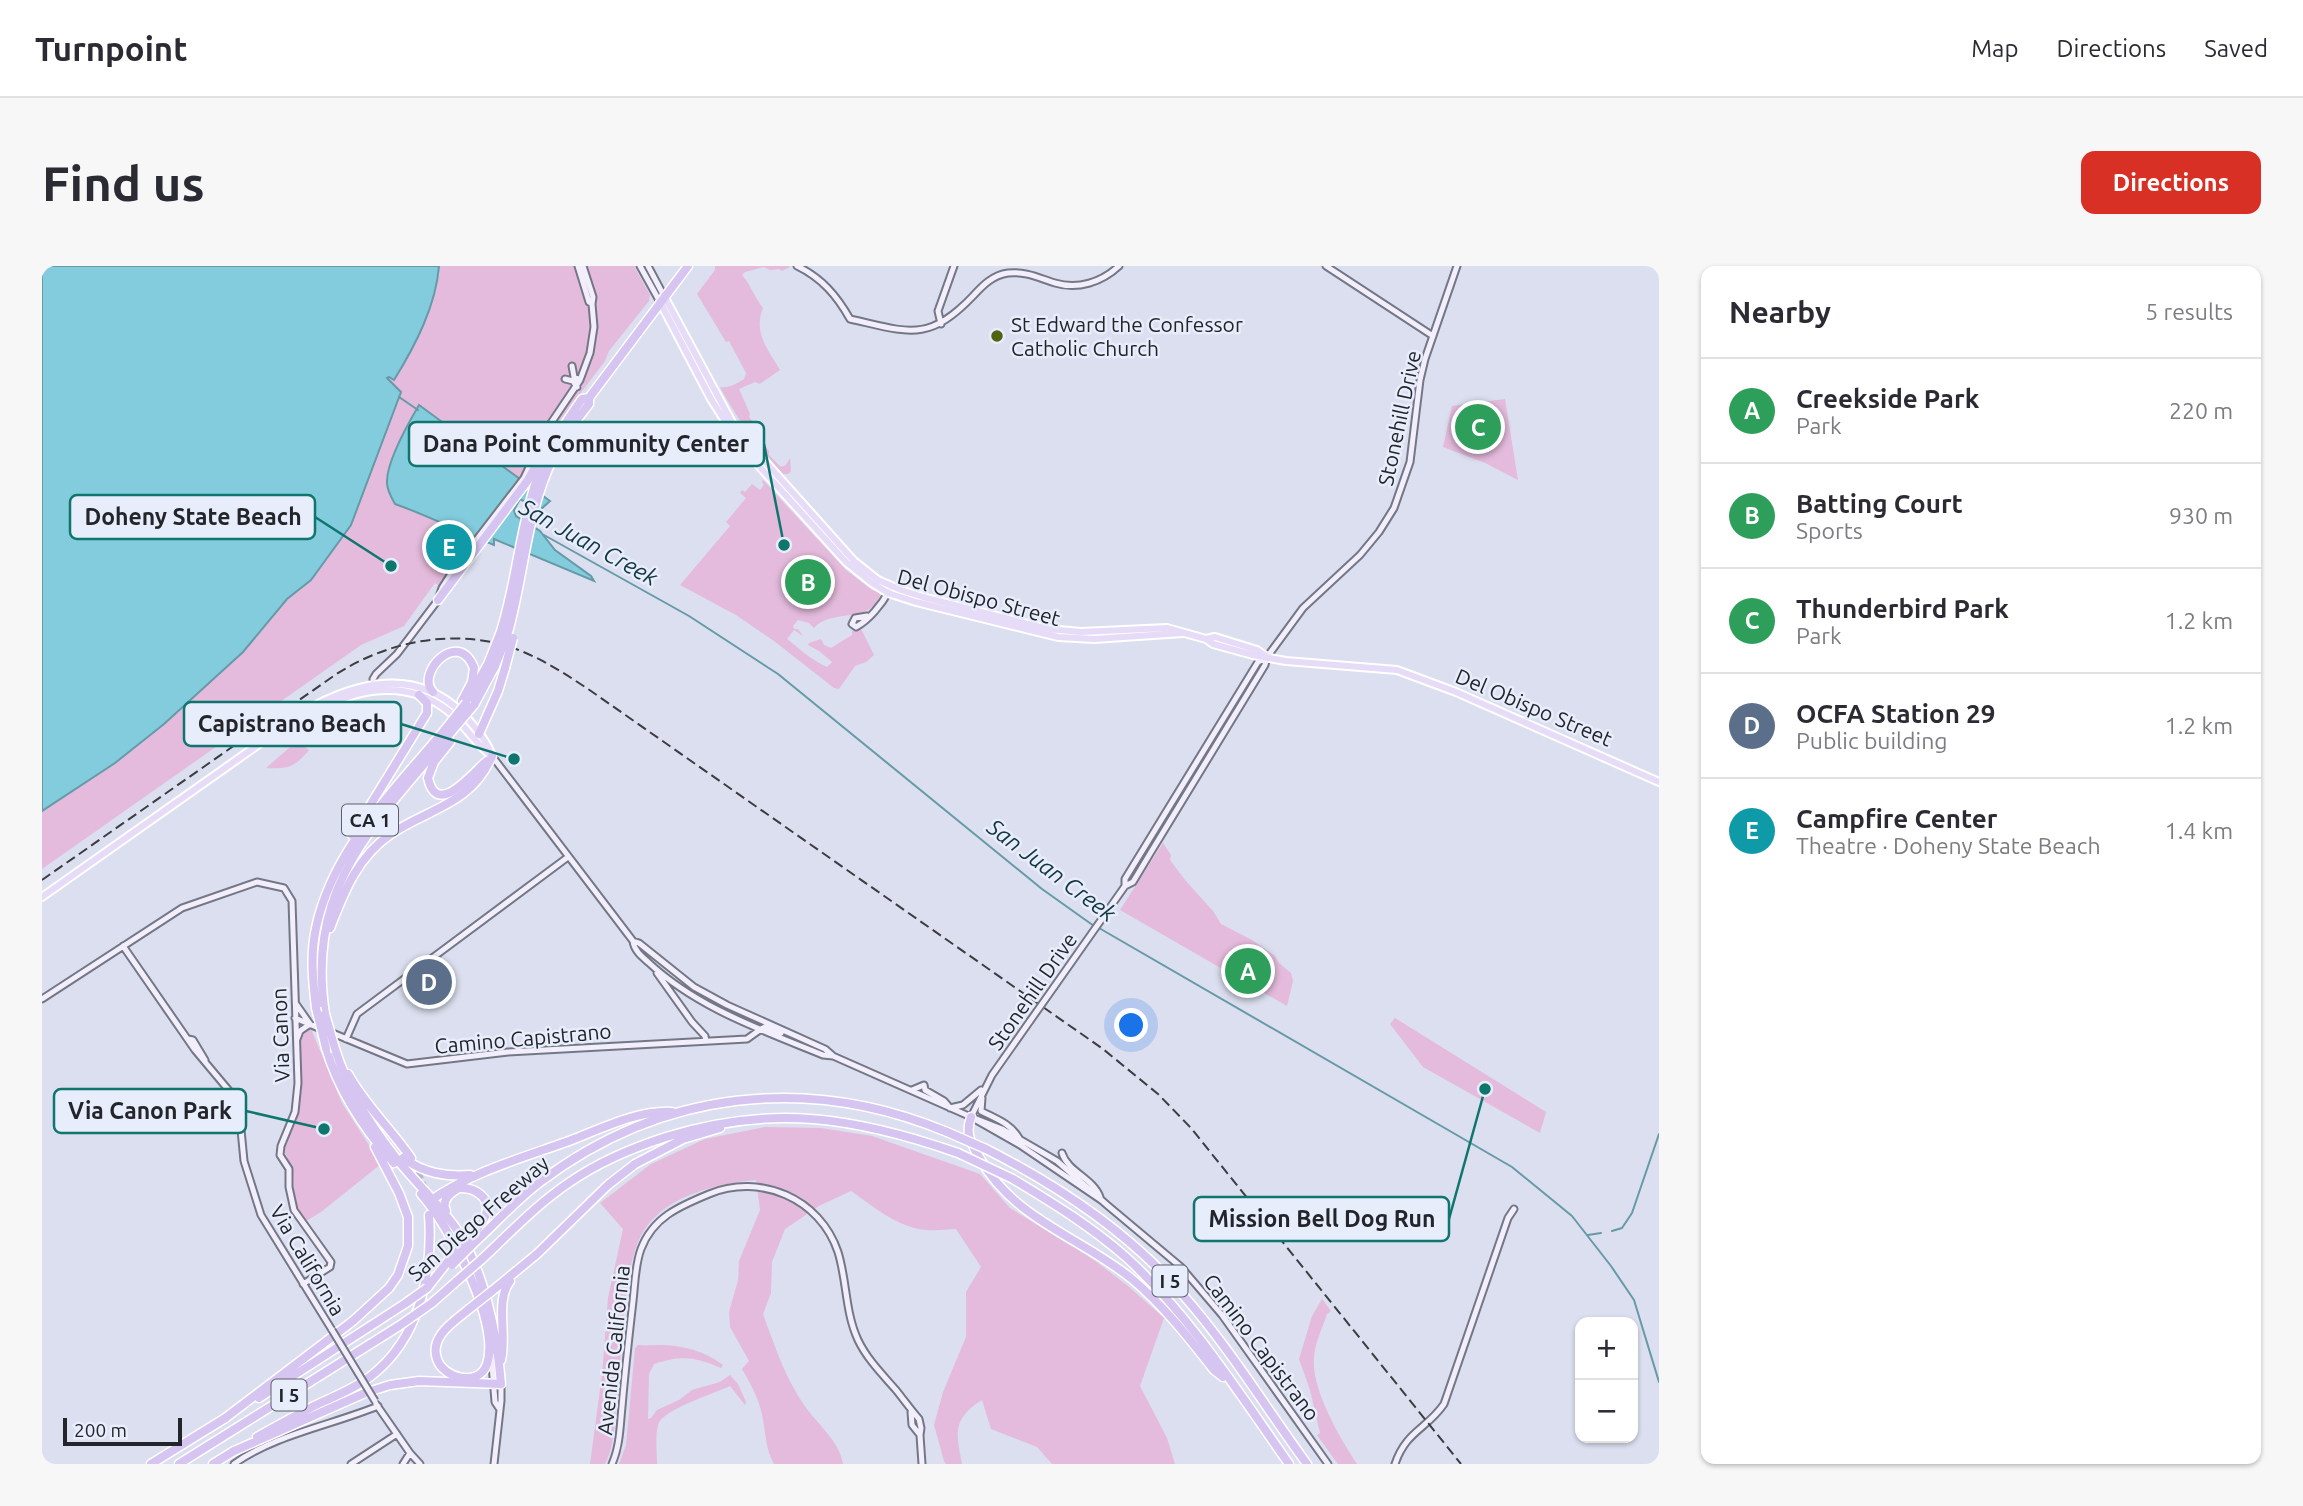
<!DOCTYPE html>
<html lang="en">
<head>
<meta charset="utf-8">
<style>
  :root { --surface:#fff; --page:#f7f7f7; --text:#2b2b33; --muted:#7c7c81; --line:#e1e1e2; --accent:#d93025 }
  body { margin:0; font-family:Ubuntu,sans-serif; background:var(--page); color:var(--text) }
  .controls { position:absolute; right:21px; bottom:21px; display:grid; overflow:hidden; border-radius:14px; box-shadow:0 2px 5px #0004 }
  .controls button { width:63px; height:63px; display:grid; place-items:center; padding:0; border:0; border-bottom:2px solid var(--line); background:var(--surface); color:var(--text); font:35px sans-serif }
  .scale { position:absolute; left:21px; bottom:18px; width:119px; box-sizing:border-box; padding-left:7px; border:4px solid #23252a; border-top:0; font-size:19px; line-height:24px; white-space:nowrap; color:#23252a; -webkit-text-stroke:5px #e8edfc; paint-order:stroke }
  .you { position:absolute; left:1090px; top:760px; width:24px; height:24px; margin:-18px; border:5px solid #fff; border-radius:50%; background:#1a73e8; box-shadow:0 0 0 10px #1a73e833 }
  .badge { display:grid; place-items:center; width:46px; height:46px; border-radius:50%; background:var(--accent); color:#fff; font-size:23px; font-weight:700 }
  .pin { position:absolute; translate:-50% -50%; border:4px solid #fff; box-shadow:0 2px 7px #0006 }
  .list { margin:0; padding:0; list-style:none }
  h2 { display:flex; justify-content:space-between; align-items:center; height:91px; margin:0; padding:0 28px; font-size:30px }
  h2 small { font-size:23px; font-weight:400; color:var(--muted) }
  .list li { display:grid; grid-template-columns:46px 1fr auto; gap:21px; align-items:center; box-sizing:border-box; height:105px; padding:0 28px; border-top:2px solid var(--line) }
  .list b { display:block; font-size:26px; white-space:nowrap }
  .list p { margin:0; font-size:23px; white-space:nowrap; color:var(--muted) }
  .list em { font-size:23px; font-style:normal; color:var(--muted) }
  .map { position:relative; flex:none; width:1617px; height:1198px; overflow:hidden; border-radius:14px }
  header { display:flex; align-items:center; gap:42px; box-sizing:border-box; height:98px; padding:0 35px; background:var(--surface); border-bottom:2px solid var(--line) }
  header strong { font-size:33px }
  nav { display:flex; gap:38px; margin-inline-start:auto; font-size:24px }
  .intro { display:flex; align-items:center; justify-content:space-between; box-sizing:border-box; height:168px; padding:0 42px }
  h1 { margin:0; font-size:49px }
  .button { padding:18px 32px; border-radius:14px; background:var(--accent); color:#fff; font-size:24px; font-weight:700 }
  main { display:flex; gap:42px; padding:0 42px }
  aside { flex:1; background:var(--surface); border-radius:14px; box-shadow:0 2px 5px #0004 }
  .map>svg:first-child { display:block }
</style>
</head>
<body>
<header>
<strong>Turnpoint</strong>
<nav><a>Map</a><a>Directions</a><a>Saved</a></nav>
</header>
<div class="intro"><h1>Find us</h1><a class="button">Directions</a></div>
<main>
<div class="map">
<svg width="1617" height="1198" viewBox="0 0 1617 1198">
  <rect width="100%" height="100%" fill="#dbdfef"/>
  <path fill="#e4bbdc" d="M397 0H592L608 29 607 35 567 85 563 95 499 179 485 212 401 322 393 317 362 360 319 379 0 603V545L73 497 122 458 201 386 245 333 269 314 309 259 359 126 344 112 346 110 352 113C373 79 394 41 397 0Z
    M673 0H747L748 1 740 5 737 3 728 4 722 1 703 6 700 9C709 19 712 31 721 42 711 67 726 83 738 104L718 118 713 116 697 123 708 148 707 151 714 160 713 165 727 185V189L739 201 744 199 748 192 749 205 746 208H741C714 178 697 156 678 121 685 123 696 117 702 113L704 107 687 75 684 76 655 28 673 4Z
    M1463 133 1476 214 1443 197 1401 181 1410 140Z
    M721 214 804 304 829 323 832 325 836 322 839 326C830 360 791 341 772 362L767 357 756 354 751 360 752 363H756L761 370 752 364 745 373C758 383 769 394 785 401L790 396 777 385 766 379 767 377 779 373 782 379 789 382 810 369V365H814L816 361 819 363 832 389 824 396 813 400 797 423 792 422 732 375 694 349 638 319 688 260 684 256 704 232 698 227 700 224 703 226 710 218 718 224 722 219 720 216Z
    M255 475 267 484C252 502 246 503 224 502Z
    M1121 577 1129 589 1128 594 1143 614 1171 645 1179 658 1210 674 1233 690 1237 697 1249 707 1251 715 1245 740 1078 644Z
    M1353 752 1504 846 1498 867 1381 801 1348 758Z
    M269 763 300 837 339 898 279 946 261 957 252 943 251 904 241 882 256 839 259 824V770Z
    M723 861 779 862 830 870 938 908 968 942 1052 994 1086 1020 1122 1052 1098 1120 1125 1172 1133 1198H1010L995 1181 949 1163 940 1134C910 1153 914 1167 920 1198H904L902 1195 892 1159 901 1126 924 1071V1026L939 1001 914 963C905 963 895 965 885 964 856 962 832 941 809 925L777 940 743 963 730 996 729 1027 721 1048C732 1078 743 1112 762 1139 775 1158 797 1174 801 1198H732C723 1182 724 1167 720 1149 717 1132 708 1117 700 1103L707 1095 688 1061 687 1046 696 1014 697 995 718 944 714 914C674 918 624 929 601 966 580 1000 580 1093 575 1135 572 1155 573 1180 563 1198H548L560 1109 566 1032 581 963 558 937 609 898 663 873Z
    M1280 1033 1289 1045 1285 1048C1281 1061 1273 1076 1272 1091 1269 1123 1297 1170 1315 1198H1296L1275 1169 1278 1167 1268 1124 1257 1093 1270 1050Z
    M596 1079C604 1080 610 1079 618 1079 641 1079 662 1085 681 1099L679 1102C653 1091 640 1089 612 1098L607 1108 606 1153 609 1152 615 1144 637 1134 650 1124 678 1116 688 1109 696 1118 704 1136 703 1139 688 1120C673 1127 619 1144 616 1159 613 1170 615 1186 615 1198H577L584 1179 593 1082Z"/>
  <path fill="#83ccdd" stroke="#669aa7" stroke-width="2" d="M0 0H397C394 40 373 80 352 114L347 111 345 112 359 126 309 259 269 314 245 333 201 386 122 458 73 497 0 545Z
    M377 139 508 235 498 244 478 233 472 244 474 250 498 265 513 284 549 310 552 315 452 273V279C418 266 387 250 353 238 349 231 345 224 345 217 344 197 367 156 377 139Z"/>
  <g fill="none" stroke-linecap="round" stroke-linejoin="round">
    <path stroke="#669aa7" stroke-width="2" d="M357 131 376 144
      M502 269 647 350 736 408 1000 623 1052 660
      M1057 662 1470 901 1530 950 1569 1000 1592 1034 1617 1116
      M1570 965 1580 962 1590 947 1617 868
      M1546 969 1559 967"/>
    <path stroke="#b6bac8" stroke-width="8" stroke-dasharray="8 4" stroke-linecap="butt" d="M370 895 382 922"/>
    <g stroke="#747886" stroke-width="9">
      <path id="secondary" d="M536 0 547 36 550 38
        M598 0 618 36
        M606 0 622 30
        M755 0C780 12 795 30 808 53 866 66 886 77 931 30 941 19 951 9 966 7 983 5 997 12 1013 17 1036 24 1060 16 1077 0
        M1284 0 1391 70
        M899 58 896 45 912 0
        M530 100 532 111 538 114
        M523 113 531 115 535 121
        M825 350 813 352 810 358 814 361C827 354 840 338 847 325
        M332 424 331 413 334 408 355 388 396 334 400 322 412 303 482 212 505 163 538 114 548 87 552 61 550 38 551 31 541 0
        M450 490 591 675C592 684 599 690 606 696 655 742 720 764 781 789L791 790
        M1083 620 1091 616 1109 586 1223 399 1225 391 1261 342 1318 289 1337 266 1352 242 1368 196 1378 114 1383 93 1415 0
        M591 675 597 677 652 721 685 739 783 783 791 790 929 851 978 879 1059 934
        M81 680 153 784 194 833 197 843 202 895 219 949 290 1064
        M615 707 650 756 663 770 664 775
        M1012 721 1083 620V613L1216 396 1225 391
        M0 733 140 642 215 616 242 622 250 635 256 817 253 846 239 880 238 889 247 903V921L252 944 289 996 288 1001 261 1018
        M254 738 268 758
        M253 752 279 763
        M719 763 723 761 739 767
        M288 766 365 798 466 786 705 773 719 763
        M146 773 151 774 163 794
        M255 773 258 765 268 758
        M304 773 315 748 526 591
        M870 824 882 819 883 824 902 835 908 842 921 839 939 824
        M940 832 939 845C954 853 968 857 977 872
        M929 851 950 809 988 755
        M932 852 960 863 1015 895 1065 939 1139 1001 1180 1049 1286 1198
        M1020 887C1026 906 1051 912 1058 931
        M449 1086 453 1136 457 1142
        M334 1138 368 1187 378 1198
        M878 1169 880 1198
        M192 1198C232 1169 290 1159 336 1140
        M309 1198 355 1168
        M361 1198 368 1187
        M452 1198 459 1135V1118
        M570 1198C578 1180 578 1160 580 1141 583 1105 587 1070 591 1035 593 1018 593 999 599 983 611 951 638 940 667 928 718 907 778 932 796 986 805 1015 803 1046 816 1074 825 1093 840 1108 854 1124 862 1134 869 1144 877 1153L879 1162 878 1169 870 1159 869 1146
        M1353 1198C1364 1165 1385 1163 1402 1138L1466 952 1472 943"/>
    </g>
    <g stroke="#fff" stroke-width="10">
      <path id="primary" d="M622 30 693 162 812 295 836 314 859 324 881 331 1006 363 1039 366 1125 362 1164 373 1173 371 1215 384 1225 391
        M618 36 669 133 699 180 804 296 830 317 846 327 874 336 1016 371 1052 373 1141 367
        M1164 373 1171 378 1211 389 1244 395 1355 404 1414 426 1617 516
        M232 470C248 463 262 452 278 443 319 421 366 414 405 444 422 457 432 477 450 490
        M0 631 220 476C276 429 362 386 423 450 434 462 445 475 450 490"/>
    </g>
    <g stroke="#fff" stroke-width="11">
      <path id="highway" d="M396 334 486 214 506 178
        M458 368C474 320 477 268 493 219 503 188 521 160 540 133L547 132
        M465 370C482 311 484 247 511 192 520 172 534 155 547 138V132L646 0
        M391 426C373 408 416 361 432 402L430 416 420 435
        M427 432 446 398
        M432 439 453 400
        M437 468 456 425 463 402
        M408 476 392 496 386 512C395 554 432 505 445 495
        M310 569 385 447V437L377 429
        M288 662C302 626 315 591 349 568 387 542 429 539 450 490
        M274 742C271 716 268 689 274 662 291 581 355 522 405 461
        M283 748C263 618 335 556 410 465
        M284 782C297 826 322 863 352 897
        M306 808C323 839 349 863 369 892
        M929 851C923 868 929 877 937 891 972 954 1037 970 1090 1013 1121 1039 1147 1072 1172 1104L1181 1111
        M944 883C1017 920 1087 966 1141 1029 1187 1081 1224 1142 1265 1198
        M361 892C382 907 403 911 428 909
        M971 913C1011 937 1050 961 1085 992 1149 1051 1197 1127 1247 1198
        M379 928C407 959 459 1057 445 1098 437 1122 401 1112 395 1093 387 1070 413 1055 427 1043
        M388 935C429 906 480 892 527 875 559 863 595 844 630 846
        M404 945C399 934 408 927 417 922 433 921 451 932 443 951 440 958 434 964 429 970
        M432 977C454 957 474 934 498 916 620 824 766 808 905 866
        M439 994C468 967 495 938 528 916 557 896 590 882 624 871 730 838 813 851 916 887
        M385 1022 407 994
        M450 1025 495 988 566 919 593 898 641 873 678 862
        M390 1037 416 1014
        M459 1094C465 1069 453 1034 468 1015
        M217 1132 364 1037
        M182 1153 311 1055 347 1022 356 1009 366 980V951L357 927 333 881
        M215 1171C234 1160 253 1150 272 1140 291 1131 312 1123 329 1110 378 1072 391 1007 387 949
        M190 1186 323 1127 348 1119 377 1115 459 1118C455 1067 442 1003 413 961 395 936 373 916 354 892 328 859 307 826 294 786
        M109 1198 185 1151
        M137 1198 357 1060
        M171 1198 192 1185"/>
    </g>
    <use href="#secondary" stroke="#f3eefb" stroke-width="5"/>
    <use href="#primary" stroke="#e6dcf7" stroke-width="6"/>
    <use href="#highway" stroke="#d6c5f1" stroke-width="8"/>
    <path stroke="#3b3d43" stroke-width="2" stroke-dasharray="10 5" stroke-linecap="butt" d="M0 614 293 409C345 375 414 361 474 383 501 393 525 409 549 425L1061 783 1116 828 1149 862 1419 1198"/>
    <g stroke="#747886" stroke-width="9" stroke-linecap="butt">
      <path id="secondary-bridge" d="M988 755 1012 721
        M290 1064 333 1135"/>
    </g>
    <g stroke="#fff" stroke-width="11" stroke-linecap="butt">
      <path id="highway-bridge" d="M446 398 458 368
        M453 400 465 370
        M463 402 471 372
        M405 461 424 437
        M410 465 432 439
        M274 742 284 782
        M283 748 294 786
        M905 866 944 883
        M916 887 971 913
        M407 994 429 970
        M410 999 432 977
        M416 1014 439 994
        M364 1037 385 1022
        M427 1043 450 1025
        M357 1060 390 1037"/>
    </g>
    <use href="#secondary-bridge" stroke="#f3eefb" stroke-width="5"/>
    <use href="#highway-bridge" stroke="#d6c5f1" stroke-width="8"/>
  </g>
  <circle fill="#4e6410" stroke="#e8edfc" stroke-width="2.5" cx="955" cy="70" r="7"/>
  <g text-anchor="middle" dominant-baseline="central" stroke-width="5" stroke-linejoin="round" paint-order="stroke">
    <g fill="#e8edfc" stroke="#5e6169" stroke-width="2">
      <rect x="300" y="538.5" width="56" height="31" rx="5"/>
      <rect x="1110.5" y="999.5" width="35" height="31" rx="5"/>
      <rect x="229.5" y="1113.5" width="35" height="31" rx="5"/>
    </g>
    <g font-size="19" font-weight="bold" fill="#23252a">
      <text x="328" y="554">CA 1</text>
      <text x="1128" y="1015">I 5</text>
      <text x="247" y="1129">I 5</text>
    </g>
    <g font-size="21" fill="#23252a" stroke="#e8edfc" text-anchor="start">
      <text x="969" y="58">St Edward the Confessor<tspan x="969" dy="24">Catholic Church</tspan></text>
    </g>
    <g font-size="21" fill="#23252a" stroke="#e8edfc">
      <text transform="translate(1357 152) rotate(-78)">Stonehill Drive</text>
      <text transform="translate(937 331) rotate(15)">Del Obispo Street</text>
      <text transform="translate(1492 441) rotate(23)">Del Obispo Street</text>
      <text transform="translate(990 725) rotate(-55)">Stonehill Drive</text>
      <text transform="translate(238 769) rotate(-92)">Via Canon</text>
      <text transform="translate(481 772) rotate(-5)">Camino Capistrano</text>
      <text transform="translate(436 952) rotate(-41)">San Diego Freeway</text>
      <text transform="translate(266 994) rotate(59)">Via California</text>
      <text transform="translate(1220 1081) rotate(53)">Camino Capistrano</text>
      <text transform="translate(571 1084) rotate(-84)">Avenida California</text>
    </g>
    <g font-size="23" font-style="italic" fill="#13373e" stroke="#e8edfc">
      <text transform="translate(547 276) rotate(29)">San Juan Creek</text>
      <text transform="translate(1010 604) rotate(37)">San Juan Creek</text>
    </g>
  </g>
  <path fill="none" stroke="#0f766e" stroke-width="2.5" d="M742 279L722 178M349 300L273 251M472 493L359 458M282 863L204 845M1443 823L1407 953"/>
  <g fill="#0f766e" stroke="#e8edfc" stroke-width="2.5">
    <circle cx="742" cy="279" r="7"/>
    <circle cx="349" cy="300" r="7"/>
    <circle cx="472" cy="493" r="7"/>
    <circle cx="282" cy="863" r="7"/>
    <circle cx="1443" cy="823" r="7"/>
  </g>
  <g fill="#e8edfc" stroke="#0f766e" stroke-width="2.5">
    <rect x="367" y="156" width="355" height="44" rx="7"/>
    <rect x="28" y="229" width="245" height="44" rx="7"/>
    <rect x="142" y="436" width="217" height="44" rx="7"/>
    <rect x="12" y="823" width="192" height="44" rx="7"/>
    <rect x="1152" y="931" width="255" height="44" rx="7"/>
  </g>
  <g font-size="23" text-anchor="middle" font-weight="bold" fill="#23252a">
    <text x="544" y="186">Dana Point Community Center</text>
    <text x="151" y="259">Doheny State Beach</text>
    <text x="250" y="466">Capistrano Beach</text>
    <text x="108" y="853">Via Canon Park</text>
    <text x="1280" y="961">Mission Bell Dog Run</text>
  </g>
</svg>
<div class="controls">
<button>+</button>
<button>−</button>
</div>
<div class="scale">200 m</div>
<div class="you"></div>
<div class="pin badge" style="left:1206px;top:705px;background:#2e9e5b">A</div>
<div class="pin badge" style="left:766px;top:316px;background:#2e9e5b">B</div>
<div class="pin badge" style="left:1436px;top:161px;background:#2e9e5b">C</div>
<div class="pin badge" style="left:387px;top:716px;background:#5c6f8a">D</div>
<div class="pin badge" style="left:407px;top:281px;background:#0f9aa8">E</div>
</div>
<aside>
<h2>Nearby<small>5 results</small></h2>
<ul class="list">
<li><span class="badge" style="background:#2e9e5b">A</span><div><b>Creekside Park</b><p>Park</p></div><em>220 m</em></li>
<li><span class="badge" style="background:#2e9e5b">B</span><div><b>Batting Court</b><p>Sports</p></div><em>930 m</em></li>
<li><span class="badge" style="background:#2e9e5b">C</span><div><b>Thunderbird Park</b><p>Park</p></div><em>1.2 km</em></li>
<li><span class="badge" style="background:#5c6f8a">D</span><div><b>OCFA Station 29</b><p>Public building</p></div><em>1.2 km</em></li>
<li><span class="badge" style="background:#0f9aa8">E</span><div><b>Campfire Center</b><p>Theatre · Doheny State Beach</p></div><em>1.4 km</em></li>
</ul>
</aside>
</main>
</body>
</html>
